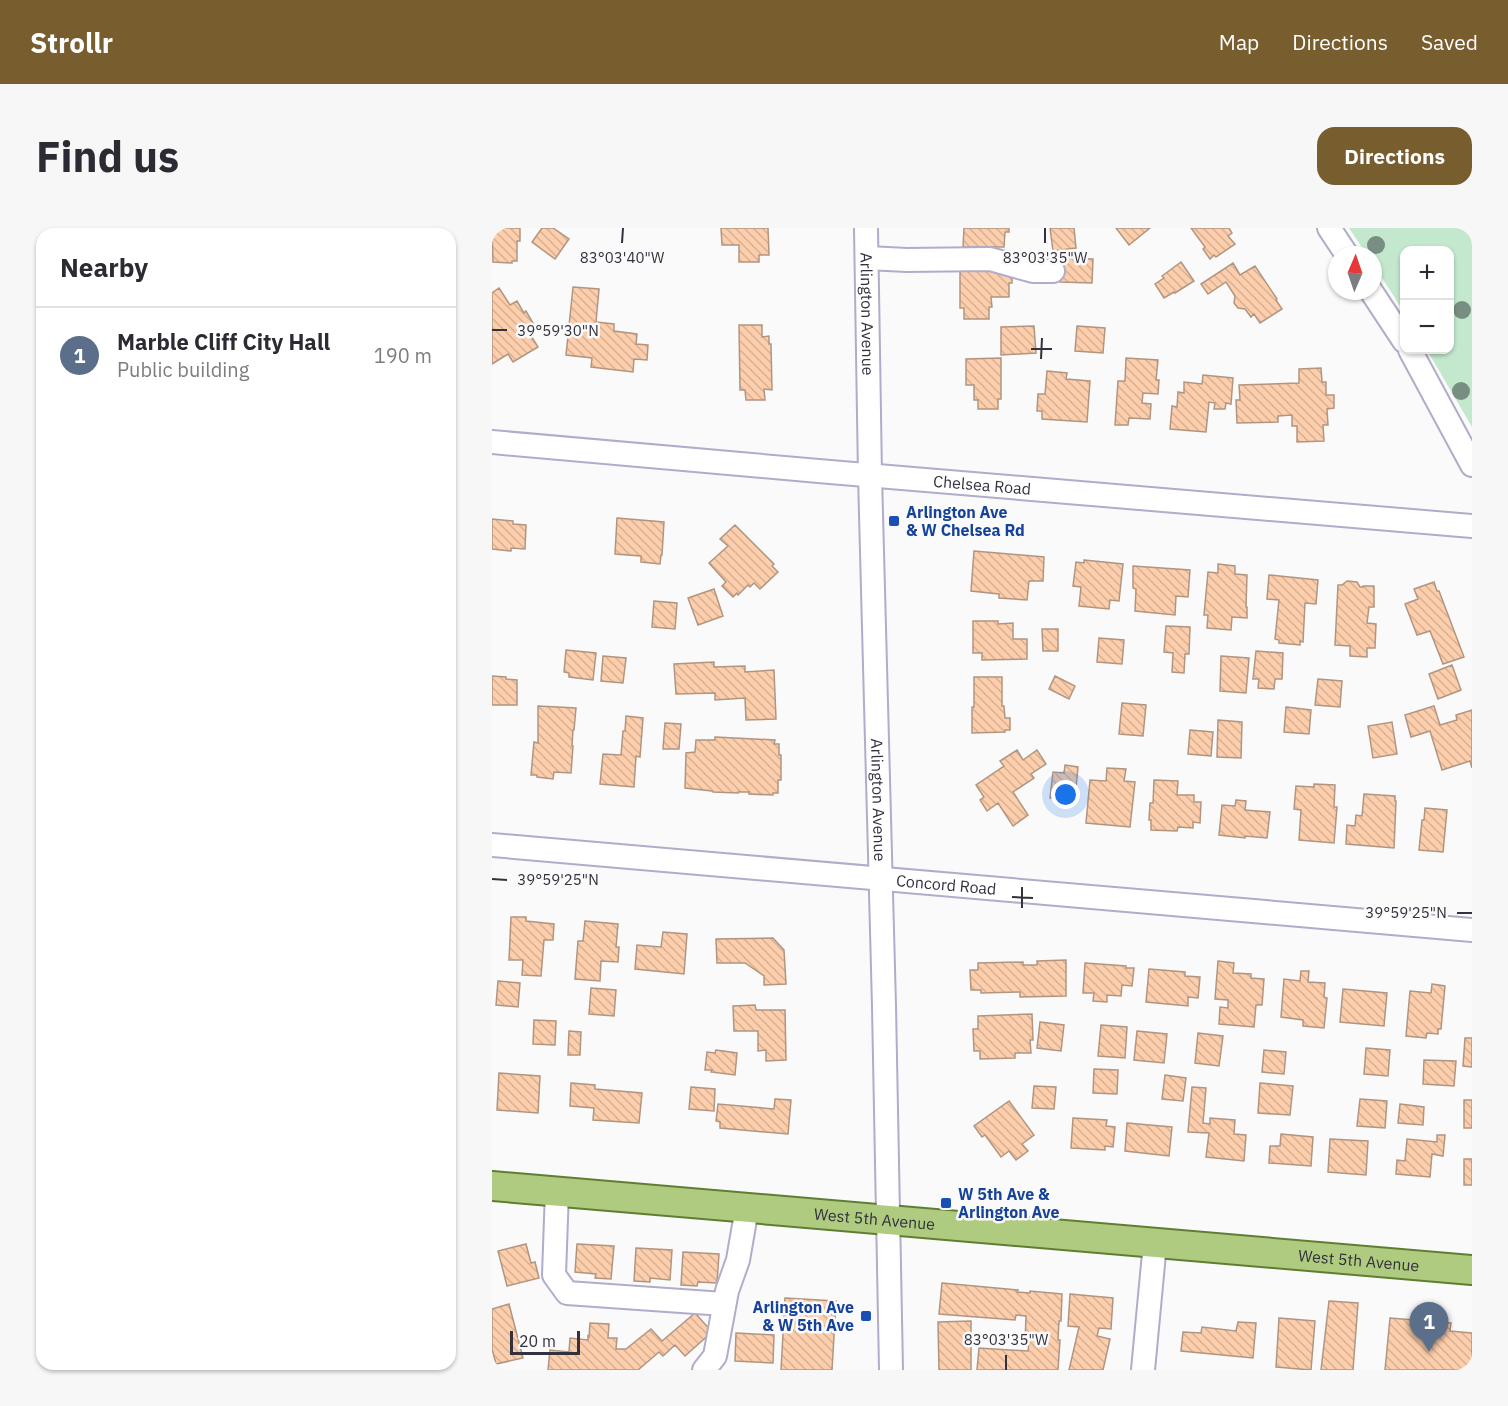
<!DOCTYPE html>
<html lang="en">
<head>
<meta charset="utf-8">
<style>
  :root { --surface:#fff; --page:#f7f7f7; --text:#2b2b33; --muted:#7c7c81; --line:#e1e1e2; --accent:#785d2f }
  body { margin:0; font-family:"IBM Plex Sans",sans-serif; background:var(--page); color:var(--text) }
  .controls { position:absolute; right:18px; top:18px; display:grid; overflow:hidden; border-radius:12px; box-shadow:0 2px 4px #0004 }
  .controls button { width:54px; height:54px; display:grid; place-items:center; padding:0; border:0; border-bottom:2px solid var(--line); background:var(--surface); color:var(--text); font:30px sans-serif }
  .compass { position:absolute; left:836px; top:18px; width:54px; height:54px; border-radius:50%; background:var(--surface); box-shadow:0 2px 4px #0004; rotate:2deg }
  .scale { position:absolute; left:18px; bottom:15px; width:70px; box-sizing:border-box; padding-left:6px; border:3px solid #33313e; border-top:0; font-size:16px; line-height:21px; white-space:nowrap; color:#33313e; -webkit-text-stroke:4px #fafafa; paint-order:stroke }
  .you { position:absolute; left:574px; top:567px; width:21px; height:21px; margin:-15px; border:4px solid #fff; border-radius:50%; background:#1a73e8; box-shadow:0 0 0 9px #1a73e833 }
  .badge { display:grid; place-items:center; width:39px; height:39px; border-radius:50%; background:var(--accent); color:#fff; font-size:20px; font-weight:700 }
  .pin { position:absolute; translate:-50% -50px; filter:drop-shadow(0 2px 3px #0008) }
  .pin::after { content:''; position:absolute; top:32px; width:21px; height:18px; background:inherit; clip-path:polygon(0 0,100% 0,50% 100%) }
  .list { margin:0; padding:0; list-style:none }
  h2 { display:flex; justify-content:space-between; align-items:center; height:78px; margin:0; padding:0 24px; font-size:26px }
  h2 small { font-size:20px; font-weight:400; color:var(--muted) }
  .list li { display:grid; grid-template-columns:39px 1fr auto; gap:18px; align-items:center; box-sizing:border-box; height:96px; padding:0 24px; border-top:2px solid var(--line) }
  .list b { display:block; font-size:22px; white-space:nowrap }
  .list p { margin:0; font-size:20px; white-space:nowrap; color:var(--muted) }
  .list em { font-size:20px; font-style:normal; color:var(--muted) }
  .map { position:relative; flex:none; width:980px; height:1142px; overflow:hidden; border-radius:18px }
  header { display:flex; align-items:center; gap:36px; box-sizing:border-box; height:84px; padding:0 30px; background:var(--accent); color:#fff }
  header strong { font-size:28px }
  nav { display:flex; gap:33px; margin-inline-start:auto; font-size:21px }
  .intro { display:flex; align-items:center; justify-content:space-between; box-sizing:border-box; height:144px; padding:0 36px }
  h1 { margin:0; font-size:42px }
  .button { padding:15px 27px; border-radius:18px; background:var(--accent); color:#fff; font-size:21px; font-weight:700 }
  main { display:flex; gap:36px; padding:0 36px }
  aside { flex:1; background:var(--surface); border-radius:18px; box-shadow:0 2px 4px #0004 }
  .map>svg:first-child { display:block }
</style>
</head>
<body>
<header>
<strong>Strollr</strong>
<nav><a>Map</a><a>Directions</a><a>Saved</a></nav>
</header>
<div class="intro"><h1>Find us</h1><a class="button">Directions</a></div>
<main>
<aside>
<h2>Nearby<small></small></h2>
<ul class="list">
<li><span class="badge" style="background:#5c6f8a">1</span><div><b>Marble Cliff City Hall</b><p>Public building</p></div><em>190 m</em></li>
</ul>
</aside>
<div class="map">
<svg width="980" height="1142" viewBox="0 0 980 1142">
  <defs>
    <pattern id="building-back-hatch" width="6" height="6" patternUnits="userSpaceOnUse" patternTransform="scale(1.5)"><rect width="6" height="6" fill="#fcceab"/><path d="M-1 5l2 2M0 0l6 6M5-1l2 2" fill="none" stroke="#d8b194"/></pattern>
  </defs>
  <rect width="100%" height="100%" fill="#fafafa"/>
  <path fill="#c3e8cd" d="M857 0H980V199L935 122H958V22H912V84L881 36V27H875Z"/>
  <path fill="url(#building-back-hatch)" stroke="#b19581" stroke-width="1.5" d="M0 0H28V13H25V33H20V35L1 34Z
    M50 0H61L77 11 63 31 40 14Z
    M229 0H276L277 27H267V34H247V17H230Z
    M472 0H517V4H513L512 19H471Z
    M558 0H582L584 20 561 23Z
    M624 0H658L637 17Z
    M699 0H737L740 5 736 8 743 16 724 29 722 27 718 31 711 21 713 19Z
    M568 30 601 31 600 55 568 54Z
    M689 34 702 53 683 65 682 64 672 70 663 56 672 50 670 48Z
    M741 35 748 47 763 38 785 71 784 72 790 81 768 95 762 86 759 89 753 81 746 80 742 75 743 68 734 54 716 66 709 56Z
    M520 39V55H517V69H499L500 79H497V91H472V80H468V40Z
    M81 59 107 61 104 94 122 96V103L145 106 144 116 156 117 155 132 142 131 141 144 99 139 100 130 74 127Z
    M7 60 18 77 25 73 32 85 34 83 45 102 38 106 46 119 21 134 16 126 0 136V65Z
    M247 97H270V109L277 108V116H279L280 162 272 161 273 172H254L253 162H248Z
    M542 98 544 125 509 127V99Z
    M585 98 613 100 611 125 583 123Z
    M509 130V171H506V181H486V172H482V157H474V131Z
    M634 130 666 132 664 152H667L666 166 651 165 650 175 659 176 658 191 637 190 636 197H623L626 153H633Z
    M829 140 830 154H834V167H842V180L835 181 836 197H831L832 213 805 214V198H800V187L786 188V194L745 195 744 172H748L747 157 807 155V141Z
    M555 143 575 145 574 151 598 153 595 194 550 191V183H545L546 166H553Z
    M711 147 741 150 739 176 734 175 733 181H722L723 175 717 174 714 204 678 201 680 178 685 179 686 164 692 165V154L710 156Z
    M125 290 172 294 170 327H169L168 336 149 334V328L123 326Z
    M0 291 21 293V296L34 297 33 321 19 320V323L0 321Z
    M243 297 282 336 280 338 286 344 268 361 262 355 258 359 256 357 246 367 245 365 241 369 230 358 234 354 217 335 236 318 228 311Z
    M482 323 552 329 551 353H537L535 372 507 370V366L479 363Z
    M592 332 631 336 627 373 618 372 617 381 587 378 589 359 581 358 584 334 592 335Z
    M726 336 743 338V346L755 347 754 379H755V390L740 389 739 402 715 400 716 387H712L716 344 726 345Z
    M641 338 698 342 696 369 684 368 683 387 643 383 644 361 641 360Z
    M777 347 826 352 824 376 813 375 811 414 808 413V417L787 415V412L783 411 787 372 775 371Z
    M855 353 865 354 868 359H871V358H882V379H877L875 395 884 396 883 420H875V429L858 428V418L843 417 846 357H850Z
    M942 354 945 363H947L972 429 951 436 938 403 925 407 913 376 926 371 922 361Z
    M222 361 231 388 206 397 196 370Z
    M162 373 185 375 183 401 160 399Z
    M481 393H506V396L521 395V411H535V431L490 432V425H481Z
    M674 398 698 399 697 426H693L692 445 680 444 681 425 672 424Z
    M550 401H566V423H551Z
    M607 410 632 412 630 436 605 434Z
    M74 422 104 425 101 452 77 449V445L72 444Z
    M764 423 791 425 790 451H783L782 461 766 460 767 451H761Z
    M111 428 134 430 131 455 109 453Z
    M729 428 757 430 754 465 728 463Z
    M222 434V439L253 438V444L282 442 284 491 254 492 253 470 223 472V465L184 466 182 436Z
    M960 437 969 462 946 471 937 446Z
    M0 448 14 449V451L25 452V477H0Z
    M563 448 583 458 577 471 557 461Z
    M482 449H510V478H512L513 490H518V502H513V504L480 505V479H482Z
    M826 451 850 453 848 479 823 477Z
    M630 475 654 477 651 508 627 506Z
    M46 478 84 480 82 502H81L80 518H81L79 545 62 544 61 551 45 549V547H39L42 514 46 515Z
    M942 478 948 497 965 492 964 487 980 482V540L978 533 950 542 938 503 919 509 913 487Z
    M794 479 819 482 817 506 792 504Z
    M134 488 151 490 148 529 144 528 142 559 108 556 111 526 129 527 131 503H133Z
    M726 492 750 494 749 530 725 529Z
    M900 494 905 526 881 530 876 498Z
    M173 495 189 496 187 521H171Z
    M698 502 721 504 719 528 696 526Z
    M223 509 283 512 282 516H287V527H289V552H286V565H281V567L257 566V564H246V565L221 564 220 563 193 560 194 525 203 524 204 512H223Z
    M525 522 531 532 545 522 554 536 539 546 542 550 521 564 536 587 521 598 506 575 495 583 488 572 492 569 484 557 512 538 508 533Z
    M573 537 586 539 583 571 558 570 561 544 572 545Z
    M615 540 634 541 632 553 643 554 638 599 594 595 598 552 614 553Z
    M662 552 686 553 685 567H702V574H709L708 595 701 594V600L686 599 685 603 659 602V592H657L658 575H661Z
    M822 556 843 557 842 579H845L842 615 807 612 809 582 802 581 804 558 822 559Z
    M872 566 903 568V573H904L902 620 854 616 855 597 863 598 864 587 870 588Z
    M744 572 754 573 753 582 778 584 775 610 753 608V610L727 607 730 577 743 578Z
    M933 580 955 582 951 624 927 622 930 592H932Z
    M19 689H34V693L62 696 61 712H52L49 748 30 747 31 732H17Z
    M93 693 126 696 124 719H127L126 734 109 733 108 753 83 751 86 713H91Z
    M171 704 195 706 192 746 143 741 145 717 169 719Z
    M281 710 292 722 294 756 272 757V748L253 735H225L224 711Z
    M574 732V768L528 769V764L489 765V762H479L478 742H486V735L531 734V737H545V733Z
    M726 733 742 735 741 745 759 746V750L772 751 770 777H764L762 799 727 796 728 779 736 780V772L723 771Z
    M593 735 634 738V740H642L640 758 630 757 629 768 615 767V774L601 773 602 765H591Z
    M657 741 693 744V748L708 749 706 770 696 769V778L654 774Z
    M809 743H817L816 754 833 755 832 769 835 770 832 800 811 798V792L789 789 792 751 808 753Z
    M6 753 28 755 26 779 4 777Z
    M940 756 953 758 949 801H946V806L935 805 934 810 914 808 918 763 939 765Z
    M99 760 124 762 122 788 97 786Z
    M851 761 895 765 892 798 848 794Z
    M263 777 264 782H293L294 832 274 833V822L266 823V803H242L241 778Z
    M540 786 541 812H538L539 825H523V830L488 831V823H482L481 801H486V788Z
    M42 792 64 793 63 817 41 816Z
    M548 794 572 797 569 823 545 820Z
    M609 797 635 799 633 830 606 828Z
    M77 803 89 804 88 827H76Z
    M645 803 675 806 672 835 642 832Z
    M706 805 731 808 727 838 703 835Z
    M973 810H980V839L971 838Z
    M874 820 898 822 896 848 872 846Z
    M224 822 245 825 243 847 219 844 220 842H213L215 824 223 825Z
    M772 822 794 824 792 846 770 844Z
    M932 832 964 833 962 858 931 856Z
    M602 841 626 842 625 866 601 865Z
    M7 845 48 848 46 885 5 882Z
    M673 847 694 850 691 873 670 871Z
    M79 855 103 857V861L150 865 147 895 101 892 102 880 78 878Z
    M768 855 801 858 798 887 766 885Z
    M542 858 564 859 562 881 540 880Z
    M199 859 223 861 222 883 197 881Z
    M700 859 714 860 711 895 718 896V890L743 892 742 906 754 907 752 933 714 929 717 905 696 904Z
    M283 871 299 872 296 906 228 900V894L224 893 226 876 282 881Z
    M868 871 895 873 893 900 865 898Z
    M972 872H980V900H972Z
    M517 873 542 907 530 916 536 923 524 932 517 923 509 929 493 907 490 909 482 898Z
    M908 876 932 879 931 897 906 895Z
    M581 890 615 892 614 898 623 899 621 919 613 918V922L579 920Z
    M635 895 680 899 677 928 633 923Z
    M789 906 821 909 819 938 777 935 778 918H788Z
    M945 907H953L951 928 940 926 938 949 904 946 905 932 913 933 915 911 945 914Z
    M838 911 876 913 874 947 836 944Z
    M972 931H980V957H972Z
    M34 1016 39 1035 43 1034 47 1050 15 1058 6 1023Z
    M85 1016 122 1018 119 1051 103 1050 104 1046 83 1044Z
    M144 1020 180 1022 178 1052 158 1050V1054L142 1053Z
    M191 1024 227 1026 225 1055 206 1054 205 1058 189 1057Z
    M450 1055 526 1062 525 1064 538 1065V1063L570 1066 569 1093H567L566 1112H568L566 1142H485L487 1120 536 1123 537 1114H533L534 1088 524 1087 523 1092 447 1086Z
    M578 1066 621 1070 619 1101 607 1100 605 1108 618 1111 611 1142H577L587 1099 576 1098Z
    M293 1070 344 1073 340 1142H289Z
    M837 1073 866 1075 861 1142H829Z
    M17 1076 31 1130 4 1136 0 1121V1081Z
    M203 1085 220 1104 193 1128 183 1117 171 1128 167 1124 146 1142H56L58 1122 77 1124 78 1110 96 1112V1108L97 1109 98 1095 117 1096 116 1110H125L124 1121H134L159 1101 170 1113Z
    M787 1090 823 1093 819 1142 784 1139Z
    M898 1090 959 1095 958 1103 980 1105V1142H893Z
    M479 1093V1142H447L446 1094Z
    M746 1094 764 1095 761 1130 689 1123 691 1104 709 1105 710 1099 744 1103Z
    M244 1105 282 1107 281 1135 243 1133Z"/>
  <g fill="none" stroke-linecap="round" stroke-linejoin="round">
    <g stroke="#b0acca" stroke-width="26">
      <g id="minor">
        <path id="s1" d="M374 0 378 248 392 778 399 1142"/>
        <path d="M837 0 855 27"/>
        <path d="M375 30 415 32 498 31 541 43H561"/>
        <path d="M879 63 912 113"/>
        <path d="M918 122 980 237"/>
        <path id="s2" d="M0 214 338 244 980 298"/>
        <path id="s3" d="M0 617 980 702"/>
        <path d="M65 963 62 1047 75 1065 232 1076"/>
        <path d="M212 1142 223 1128 235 1063 246 1032 255 980"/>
        <path d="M651 1142 663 1015"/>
      </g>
    </g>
    <g stroke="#607e32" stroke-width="32">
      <g id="major">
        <path id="s4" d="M0 958 980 1042"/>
      </g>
    </g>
    <use href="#minor" stroke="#fff" stroke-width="22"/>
    <use href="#major" stroke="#aecb80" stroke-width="28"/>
  </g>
  <g fill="#798e82">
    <circle cx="884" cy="17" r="9"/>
    <circle cx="970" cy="82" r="9"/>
    <circle cx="969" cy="163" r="9"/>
  </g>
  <path fill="none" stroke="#33313e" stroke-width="2" d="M130 15 131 0M553 15V0M0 102H15M539 121H560M549 131 550 110M0 651 15 652M520 669 541 670M530 680V659M965 685H980M514 1142V1127"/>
  <g fill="#1a4fb4" stroke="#fafafa" stroke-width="2">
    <rect x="396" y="287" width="12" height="12" rx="3"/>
    <rect x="448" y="969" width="12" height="12" rx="3"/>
    <rect x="368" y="1082" width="12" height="12" rx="3"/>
  </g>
  <g text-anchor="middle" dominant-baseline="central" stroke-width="5" stroke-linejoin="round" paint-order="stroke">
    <g font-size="16" fill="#33313e" stroke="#fafafa">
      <text stroke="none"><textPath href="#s1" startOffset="86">Arlington Avenue</textPath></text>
      <text stroke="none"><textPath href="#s2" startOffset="492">Chelsea Road</textPath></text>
      <text stroke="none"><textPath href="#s1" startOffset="572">Arlington Avenue</textPath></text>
      <text stroke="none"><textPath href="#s3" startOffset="456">Concord Road</textPath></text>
      <text stroke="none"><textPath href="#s4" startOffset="384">West 5th Avenue</textPath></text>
      <text stroke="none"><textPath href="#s4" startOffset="870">West 5th Avenue</textPath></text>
    </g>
    <g font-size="16" font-weight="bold" fill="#164399" stroke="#fafafa" text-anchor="start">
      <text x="414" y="284">Arlington Ave<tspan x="414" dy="18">&amp; W Chelsea Rd</tspan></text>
      <text x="466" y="966">W 5th Ave &amp;<tspan x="466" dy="18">Arlington Ave</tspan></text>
      <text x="362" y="1079" text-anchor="end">Arlington Ave<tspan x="362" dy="18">&amp; W 5th Ave</tspan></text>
    </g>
  </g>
  <g font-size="15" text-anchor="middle" fill="#33313e" stroke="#fafafa" stroke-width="5" stroke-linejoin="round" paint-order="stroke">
    <text x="130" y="35">83°03'40"W</text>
    <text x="553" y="35">83°03'35"W</text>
    <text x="66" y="108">39°59'30"N</text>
    <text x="66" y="657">39°59'25"N</text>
    <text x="914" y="690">39°59'25"N</text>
    <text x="514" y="1117">83°03'35"W</text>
  </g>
</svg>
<div class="controls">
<button>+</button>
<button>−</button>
</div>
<svg class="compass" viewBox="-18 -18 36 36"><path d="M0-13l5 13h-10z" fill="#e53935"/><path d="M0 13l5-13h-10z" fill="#7c7c81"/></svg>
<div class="scale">20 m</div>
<div class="you"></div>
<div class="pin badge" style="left:937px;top:1124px;background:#5c6f8a">1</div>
</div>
</main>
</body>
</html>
